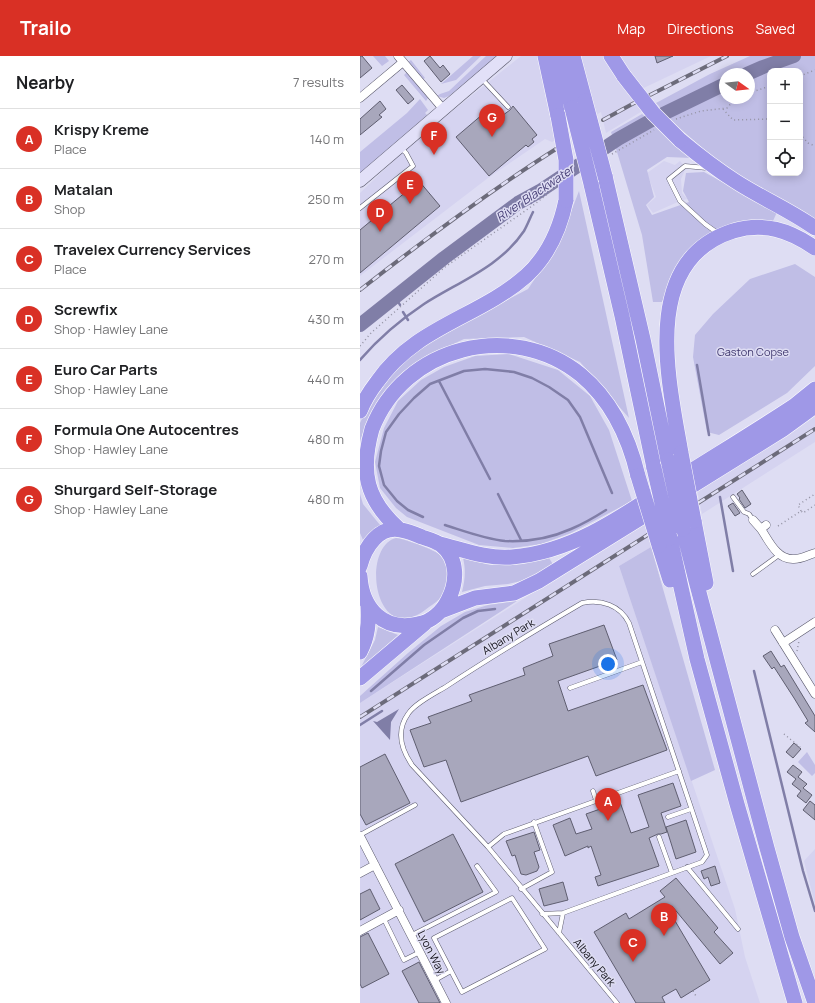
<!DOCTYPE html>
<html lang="en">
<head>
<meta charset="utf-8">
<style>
  :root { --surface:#fff; --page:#f2f2f2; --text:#202124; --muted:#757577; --line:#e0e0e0; --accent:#d93025 }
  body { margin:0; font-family:Manrope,sans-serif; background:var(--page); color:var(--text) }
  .controls { position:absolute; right:12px; top:12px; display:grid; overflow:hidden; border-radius:8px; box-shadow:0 2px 10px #0003 }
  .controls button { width:36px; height:36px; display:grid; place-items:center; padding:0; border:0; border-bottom:1px solid var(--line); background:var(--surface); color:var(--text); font:20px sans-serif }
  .compass { position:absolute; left:359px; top:12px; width:36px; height:36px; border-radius:50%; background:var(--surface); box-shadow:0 2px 10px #0003; rotate:105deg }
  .you { position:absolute; left:248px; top:608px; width:14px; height:14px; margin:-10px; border:3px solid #fff; border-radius:50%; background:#1a73e8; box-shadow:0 0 0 6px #1a73e833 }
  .badge { display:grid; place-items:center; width:26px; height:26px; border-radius:50%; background:var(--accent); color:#fff; font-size:13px; font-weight:700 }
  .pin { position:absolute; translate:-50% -33px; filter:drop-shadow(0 1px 2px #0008) }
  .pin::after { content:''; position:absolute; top:21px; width:14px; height:12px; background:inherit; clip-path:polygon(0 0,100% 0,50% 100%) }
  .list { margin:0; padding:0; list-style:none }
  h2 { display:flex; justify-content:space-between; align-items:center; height:52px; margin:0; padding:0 16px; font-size:17px }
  h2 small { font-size:13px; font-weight:400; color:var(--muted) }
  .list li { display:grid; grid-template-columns:26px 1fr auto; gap:12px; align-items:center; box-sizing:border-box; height:60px; padding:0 16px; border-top:1px solid var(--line) }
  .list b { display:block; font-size:15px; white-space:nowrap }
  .list p { margin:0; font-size:13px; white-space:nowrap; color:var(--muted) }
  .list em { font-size:13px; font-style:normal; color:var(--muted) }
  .icon { flex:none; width:22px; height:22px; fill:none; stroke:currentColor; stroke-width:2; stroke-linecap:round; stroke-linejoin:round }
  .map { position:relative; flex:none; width:455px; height:947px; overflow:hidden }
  header { display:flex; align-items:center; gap:24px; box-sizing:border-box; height:56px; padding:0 20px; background:var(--accent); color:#fff }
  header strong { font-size:19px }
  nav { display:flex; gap:22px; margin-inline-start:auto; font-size:14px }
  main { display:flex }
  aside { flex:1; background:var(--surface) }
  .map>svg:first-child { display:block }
</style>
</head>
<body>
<header>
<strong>Trailo</strong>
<nav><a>Map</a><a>Directions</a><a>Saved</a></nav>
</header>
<main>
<aside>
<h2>Nearby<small>7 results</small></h2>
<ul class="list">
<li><span class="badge">A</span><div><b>Krispy Kreme</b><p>Place</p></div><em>140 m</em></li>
<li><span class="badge">B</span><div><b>Matalan</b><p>Shop</p></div><em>250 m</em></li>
<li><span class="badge">C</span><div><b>Travelex Currency Services</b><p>Place</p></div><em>270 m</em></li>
<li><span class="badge">D</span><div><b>Screwfix</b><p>Shop · Hawley Lane</p></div><em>430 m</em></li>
<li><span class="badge">E</span><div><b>Euro Car Parts</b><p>Shop · Hawley Lane</p></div><em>440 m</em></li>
<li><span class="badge">F</span><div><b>Formula One Autocentres</b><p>Shop · Hawley Lane</p></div><em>480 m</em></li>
<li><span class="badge">G</span><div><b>Shurgard Self-Storage</b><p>Shop · Hawley Lane</p></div><em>480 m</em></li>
</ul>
</aside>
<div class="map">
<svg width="455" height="947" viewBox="0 0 455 947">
  <rect width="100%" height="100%" fill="#deddf3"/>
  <path fill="#d5d3f0" d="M161 0H351L271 38 284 54 246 77 241 56 192 86 185 83 128 122 0 220V137L49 90Z
    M304 105 315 109 320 105 326 112 321 123 322 137 327 143 320 145 293 157 287 149 296 141 287 117Z
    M455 359V386L342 458 337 433Z
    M284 466 291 491 259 510 375 853 385 901 400 947H0V647Z
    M455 793V848L444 805Z"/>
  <path fill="#c0bee6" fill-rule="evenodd" d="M13 0H25L29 5 22 10Z
    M113 0H121L96 24 81 28Z
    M126 0H140L89 40 84 42 77 40 80 38 89 35Z
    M390 0H455V165L361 108 317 70 296 47 350 18ZM410 15H440V117H410ZM365 18H389V42H365Z
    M51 4 65 22 62 24 48 6Z
    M47 16 68 42 66 45 44 19Z
    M60 43 68 54 65 57 67 59 0 120V96L47 57Z
    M282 58 315 89 332 102 307 101 287 114 294 141 286 149 292 159 329 146 323 135 326 117 344 116 417 156 413 165 388 164 365 172 347 180 317 209 302 246H293L282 179 251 76Z
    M219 135 269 362 220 306 164 281 104 283 74 297 46 315 7 367 0 385V367L11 344 29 318 72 283 168 233 199 187Z
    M435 208 455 221V310L427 337 359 379 347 376 333 301 335 279 353 258 390 223Z
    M149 298 198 314 230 340 249 374 272 445 211 477 181 488 153 492 119 489 47 461 36 452 20 432 15 406 24 372 38 345 61 324 84 311 115 300Z
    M0 438 3 448 20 469 3 484 0 477Z
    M36 482C45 483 79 495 84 502 90 512 90 529 83 539 79 544 74 548 69 551 14 597 0 491 36 482Z
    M291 491 355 714 331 725 259 510Z
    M103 502 130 509H153L189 502 194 510 170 523 148 528 125 530 102 536C105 524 106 514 103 502Z
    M157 545 0 647V640L48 597 81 570 105 556 128 549Z
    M18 571 38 579 0 613 15 584Z
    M447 696 455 709V717L452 720 438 706Z"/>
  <path fill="#807ea7" d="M39 653 31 666 30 684 13 665 17 666Z"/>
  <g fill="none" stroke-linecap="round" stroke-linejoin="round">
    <path stroke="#807ea7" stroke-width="2.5" d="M170 141 171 147
      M35 240 40 249
      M43 256 48 264
      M0 304C18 283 40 264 64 248 98 226 140 211 164 175 167 170 170 162 173 156
      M337 309 349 379
      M79 325 130 423
      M138 438 161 484
      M360 441 373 515
      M63 461 48 454 37 445 24 429 19 410 21 395 26 376 39 358 54 342 70 328 104 315 125 313 154 316 172 322 189 331 208 344 220 361 252 437
      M85 469C104 475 125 483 145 485 167 486 191 482 211 473 223 468 235 461 246 454
      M394 615 443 815 455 855
      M11 635 64 589 103 562 118 555 135 553
      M0 669 22 655"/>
    <path stroke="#807ea7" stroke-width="14" d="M387 18 403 11 434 0
      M0 269 84 202 158 147 180 135 258 83 299 60 365 28"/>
  </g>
  <path fill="#a8a7bc" stroke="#5f5e70" d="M0 0H2L12 12 0 22Z
    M70 0 80 12 83 9 90 18 81 26 64 5Z
    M295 0H313L297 7Z
    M42 29 54 43 48 48 36 34Z
    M20 45 26 53 19 59 22 61 0 79V63Z
    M153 50 177 79 172 83 174 86 168 91 166 89 129 120 96 81 123 58 131 68 150 54Z
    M59 125 80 150 0 217V174Z
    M382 434 391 448 385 452 379 443 380 442 377 438Z
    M373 447 380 457 375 460 368 450Z
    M244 569 257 604 198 625 208 655 283 629 307 694 236 720 228 700 101 746 86 704 64 711 50 674 71 667 68 661 112 645 109 639 165 619 163 612 193 600 189 588Z
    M411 595 421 611 424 609 455 660V676L445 667 448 665 434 642 414 611 412 613 403 600Z
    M434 687 441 693 433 702 426 696Z
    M25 698 50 747 6 769 0 758V711Z
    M433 709 442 716 438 721 447 728 443 732 452 739 446 747 437 740 441 735 432 728 436 723 427 716Z
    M313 727 321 750 301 757 307 776 301 778H298L289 782 299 810 238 830 235 821 241 819 231 790 228 792V790L205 800 193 769 210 762 216 778 232 773 226 758 260 746 271 777 289 771 278 739Z
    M450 745 455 749V764L443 754Z
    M326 764 336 796 316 803 306 771Z
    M174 776 180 794 174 796 179 811 177 815 166 819 161 818 155 799 152 800 146 785Z
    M93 778 123 836 64 866 35 808Z
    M355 810 360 827 351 830 348 821 344 823 341 815Z
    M316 822 358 872 354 876 373 897 360 908 312 850 308 853 350 924 321 942 316 933 302 941 305 947H276L234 876 266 857 269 863 305 841 300 835Z
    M203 826 208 844 184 850 179 833Z
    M10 833 20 853 0 864V838Z
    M8 877 29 918 2 932 0 928V881Z
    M59 906 60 908 80 947H59L42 915Z"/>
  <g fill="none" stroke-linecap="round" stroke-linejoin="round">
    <g stroke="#5b5a6d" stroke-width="5">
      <path id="lane" d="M121 22 148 51
        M347 112 325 110 309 123 320 145 345 168 359 178
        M0 152 53 110 46 97 41 92
        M373 441 384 456 389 458 393 464
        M393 518 419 499
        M210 632 282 606
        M233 735 236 744
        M308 761 331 753
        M0 779 55 749
        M299 781 312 817
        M128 791 144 778 319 715
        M327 811 378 873
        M161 833 192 816 174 766
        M152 842 185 893 102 936 74 882Z
        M182 858 203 857 342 806 347 799 269 567C260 549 241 543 222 547 176 574 131 601 87 630 76 637 55 647 48 658 36 675 41 693 52 709L128 791 257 947
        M24 863 44 904 60 896
        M199 877 203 857
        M52 879 136 836 117 810
        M75 924 91 915"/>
    </g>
    <g stroke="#5b5a6d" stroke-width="9">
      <path id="street" d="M38 0 84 54
        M0 42 43 6
        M393 464 401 473
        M406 469 401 473C409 485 417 504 434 503 441 503 448 499 455 497
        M415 574 455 638
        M423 587 455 566
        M0 780 86 947
        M0 817 15 809
        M0 875 39 854"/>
    </g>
    <g stroke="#5b5a6d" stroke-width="13">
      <path id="secondary" d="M0 125 146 0"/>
    </g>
    <g stroke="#fff" stroke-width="16">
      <path id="highway" d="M185 0 198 60
        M198 0 212 52
        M213 0 225 45
        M251 0 264 20
        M320 84C338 99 356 113 375 125 401 142 430 154 455 172
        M245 120 283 283 308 404
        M231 128 262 260 294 412
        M0 355C4 345 10 335 17 326 56 270 118 262 166 220 188 200 200 173 206 144
        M321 397C309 326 279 205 373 175 404 166 429 174 455 192
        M334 465 346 527
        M323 473 336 525 407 792 432 881 455 947
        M40 474C6 444 0 416 12 373 44 290 152 263 221 319 252 345 269 382 278 420
        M310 482 337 603 377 748 435 947
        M80 488C104 494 127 503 152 501 218 496 274 452 328 417 363 395 399 373 434 350L455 333
        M299 489 310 524
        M0 510C5 491 19 469 41 474 48 475 55 478 62 481 68 483 76 485 81 489 99 503 97 527 88 544 82 556 71 566 58 568 24 576 2 553 0 520
        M81 555 115 542 154 537 179 525 422 374 455 350
        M0 596C8 581 9 567 8 550
        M0 622 64 568"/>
    </g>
    <path stroke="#9493a4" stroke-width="1.5" stroke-dasharray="1 3" stroke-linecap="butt" d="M440 20 455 14
      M389 37 410 30
      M363 53 373 64 410 63
      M316 63 341 55 367 52 376 42
      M440 78 448 87 455 90
      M252 98 294 74
      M0 290 11 277 85 211 175 148 196 131
      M441 455 438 449 455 438
      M418 470 441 455 443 457 455 449
      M437 595 439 585
      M424 678 441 692
      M333 935 336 940"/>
    <use href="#lane" stroke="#fff" stroke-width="4"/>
    <use href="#street" stroke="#fff" stroke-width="8"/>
    <use href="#secondary" stroke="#e2e0f8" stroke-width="12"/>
    <use href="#highway" stroke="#9f98e7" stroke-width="15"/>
    <g stroke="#6c6b7a" stroke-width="4">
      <path id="rail" d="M290 39 367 0
        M243 64 276 46
        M0 234C64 184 128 136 196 93
        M0 661 455 373"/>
    </g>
    <use href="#rail" stroke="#deddf3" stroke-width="2.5" stroke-dasharray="8" stroke-linecap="butt"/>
    <g stroke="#fff" stroke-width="16" stroke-linecap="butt">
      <path id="highway-bridge" d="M264 20 293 57 320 84
        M225 45 245 120
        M212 52 231 128
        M198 60 206 104V144
        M321 397 334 465
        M308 404 323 473
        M294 412 310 482
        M278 420 299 489"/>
    </g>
    <use href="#highway-bridge" stroke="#9f98e7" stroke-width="15"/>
  </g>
  <g text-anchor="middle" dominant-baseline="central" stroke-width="3" stroke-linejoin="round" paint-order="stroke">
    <g font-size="11" fill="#3f376e" stroke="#deddf3">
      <text x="393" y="295">Gaston Copse</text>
    </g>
    <g font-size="11" fill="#121119" stroke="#deddf3">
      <text transform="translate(148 580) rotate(-31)">Albany Park</text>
      <text transform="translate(72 896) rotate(63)">Lyon Way</text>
      <text transform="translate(235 906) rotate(50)">Albany Park</text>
    </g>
    <g font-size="12" font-style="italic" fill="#443c74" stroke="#deddf3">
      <text transform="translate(175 137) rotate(-34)">River Blackwater</text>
    </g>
  </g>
</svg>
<div class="controls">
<button>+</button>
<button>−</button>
<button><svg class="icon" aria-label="locate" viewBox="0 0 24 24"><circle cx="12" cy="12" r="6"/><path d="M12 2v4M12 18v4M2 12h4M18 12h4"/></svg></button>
</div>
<svg class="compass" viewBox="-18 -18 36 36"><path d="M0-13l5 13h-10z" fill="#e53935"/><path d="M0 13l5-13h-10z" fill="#757577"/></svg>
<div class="you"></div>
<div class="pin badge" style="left:248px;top:765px">A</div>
<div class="pin badge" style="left:304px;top:880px">B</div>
<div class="pin badge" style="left:273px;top:906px">C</div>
<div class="pin badge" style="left:20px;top:176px">D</div>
<div class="pin badge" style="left:50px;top:148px">E</div>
<div class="pin badge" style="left:74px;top:99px">F</div>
<div class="pin badge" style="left:132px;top:81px">G</div>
</div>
</main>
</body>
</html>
